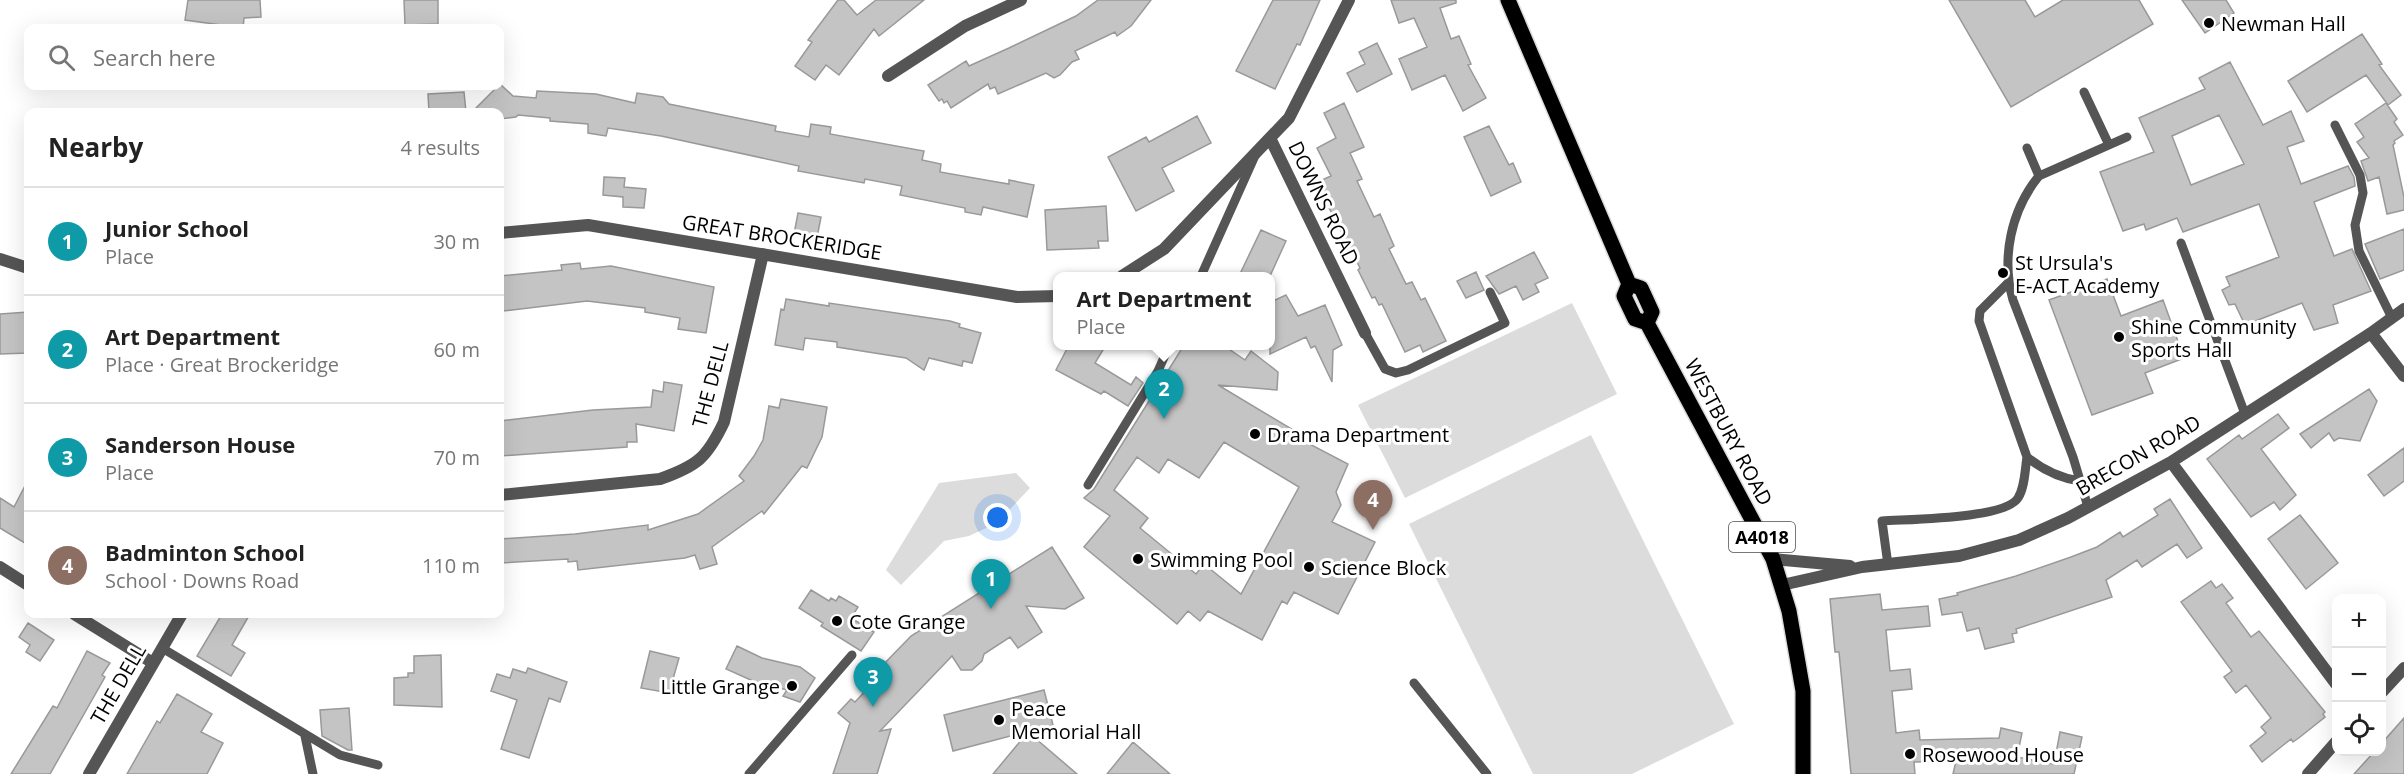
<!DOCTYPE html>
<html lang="en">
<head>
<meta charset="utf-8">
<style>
  :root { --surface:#fff; --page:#f6f6f6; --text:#222; --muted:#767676; --line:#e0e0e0; --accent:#000 }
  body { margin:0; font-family:"Open Sans",sans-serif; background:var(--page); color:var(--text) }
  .controls { position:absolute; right:18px; bottom:18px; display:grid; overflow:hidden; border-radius:12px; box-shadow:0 6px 24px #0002 }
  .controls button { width:54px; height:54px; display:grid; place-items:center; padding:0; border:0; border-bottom:2px solid var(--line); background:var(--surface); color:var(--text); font:30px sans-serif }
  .you { position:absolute; left:998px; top:518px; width:21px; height:21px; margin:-15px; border:4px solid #fff; border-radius:50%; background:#1a73e8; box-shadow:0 0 0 9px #1a73e833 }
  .badge { display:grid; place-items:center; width:39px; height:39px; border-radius:50%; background:var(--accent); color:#fff; font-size:20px; font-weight:700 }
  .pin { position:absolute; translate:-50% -50px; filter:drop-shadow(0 2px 3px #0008) }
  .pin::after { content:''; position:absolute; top:32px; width:21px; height:18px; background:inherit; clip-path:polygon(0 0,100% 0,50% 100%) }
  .popup { position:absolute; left:1053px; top:272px; width:222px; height:78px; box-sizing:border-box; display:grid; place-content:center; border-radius:12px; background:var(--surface); filter:drop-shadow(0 2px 4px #0005); font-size:20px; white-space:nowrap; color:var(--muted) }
  .popup b { font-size:22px; color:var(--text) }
  .popup::after { content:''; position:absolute; left:50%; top:100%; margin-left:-12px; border:12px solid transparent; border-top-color:var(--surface) }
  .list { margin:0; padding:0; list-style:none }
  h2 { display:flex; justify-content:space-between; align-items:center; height:78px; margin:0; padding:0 24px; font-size:26px }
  h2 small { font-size:20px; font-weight:400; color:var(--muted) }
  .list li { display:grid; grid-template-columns:39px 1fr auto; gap:18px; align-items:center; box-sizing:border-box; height:108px; padding:0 24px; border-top:2px solid var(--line) }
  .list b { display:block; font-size:22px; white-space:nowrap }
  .list p { margin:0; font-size:20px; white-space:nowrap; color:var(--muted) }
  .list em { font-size:20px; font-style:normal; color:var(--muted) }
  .icon { flex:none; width:33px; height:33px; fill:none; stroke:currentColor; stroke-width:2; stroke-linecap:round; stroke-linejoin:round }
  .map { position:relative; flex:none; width:2404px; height:774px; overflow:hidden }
  .search { position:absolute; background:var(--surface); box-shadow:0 6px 24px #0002; left:24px; top:24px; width:480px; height:66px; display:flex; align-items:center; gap:15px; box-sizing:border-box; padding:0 21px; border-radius:12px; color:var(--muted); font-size:22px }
  .panel { position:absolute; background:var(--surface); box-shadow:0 6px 24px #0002; left:24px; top:108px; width:480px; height:510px; border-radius:12px }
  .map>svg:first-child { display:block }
</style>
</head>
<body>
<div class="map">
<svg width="2404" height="774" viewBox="0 0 2404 774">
  <rect width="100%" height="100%" fill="#fff"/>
  <path fill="#dcdcdc" d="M1572 303 1617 394 1405 498 1358 405Z
    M1591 435 1734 724 1632 774H1533L1409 524Z
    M1016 473 1030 488 997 523 969 536 944 541 901 585 886 570 939 483Z"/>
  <path fill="#c4c4c4" stroke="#999" stroke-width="1.5" fill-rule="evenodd" d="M188 0H260L261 17 244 18 243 28 185 20Z
    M404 0H438V24L405 25Z
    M838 0H844L857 15 876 0H924L879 36 874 29 839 75 826 65 815 80 795 66 812 42 808 40Z
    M1098 0H1151L1131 26 1117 36 1115 32 1075 51 1079 59 1072 62 1060 75 1054 78 1046 73 998 94 995 87 990 89 988 84 951 108 947 101 944 103 942 99 939 101 928 85 966 61 969 66 1009 48 1076 16Z
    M1273 0H1320L1300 45 1297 44 1275 89 1236 71Z
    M1391 0H1456V3L1440 8 1451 39 1459 36 1471 64 1468 65 1486 98 1463 111 1445 75 1412 90 1399 59 1427 47 1414 18 1399 23Z
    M1949 0H2025L2035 17 2063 0H2139L2153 24 2011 107Z
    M2182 0H2226L2234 13 2205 33Z
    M2362 34 2382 64 2379 65 2401 95 2388 105 2366 75 2307 112 2288 81Z
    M1377 43 1392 74 1357 92 1347 73 1365 64 1359 52Z
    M2230 62 2263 125 2291 111 2304 141 2287 147 2301 184 2348 166 2354 177 2355 186 2314 202 2334 256 2352 249 2371 291 2333 305 2338 323 2314 330 2302 303 2245 325 2235 304 2229 305 2222 290 2230 286 2226 277 2279 257 2259 204 2183 232 2177 218 2146 230 2144 224 2123 231 2100 172 2154 152 2139 118 2205 89 2199 78ZM2219 115 2244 164 2191 185 2172 136Z
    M500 84 513 96 536 98 537 91 596 94 635 103 637 93 663 97 669 104 776 126 775 131 809 137 811 124 831 127 830 134 924 151 922 160 941 164 940 172 991 181 1009 184V180L1034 185 1027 217 983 207 981 215 965 212V208L900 195 902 186 865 179 864 183 798 171 799 166 661 136 608 128 606 136 588 133V124L550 121V118L518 115 516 117 500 119V112H472Z
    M464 92 466 112H429L428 94Z
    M1344 103 1364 147 1350 153 1362 179 1357 181 1374 217 1380 214 1394 246 1389 249 1406 284 1412 282 1421 300 1425 298 1446 341 1423 352 1420 345 1405 352 1382 304 1379 305 1375 297 1372 298 1358 270 1360 268 1326 202 1328 201 1320 181 1331 176 1317 148 1336 138 1324 113Z
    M2386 103 2397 119 2394 122 2403 135 2394 141 2395 143 2393 145 2404 197V210L2387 214 2379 177 2368 181 2361 161 2369 158 2357 142 2364 137 2355 124Z
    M1197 116 1211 143 1162 168 1174 191 1136 211 1108 157 1146 137 1149 142Z
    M1489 126 1509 165 1513 163 1521 182 1491 196 1464 137Z
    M604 177 625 178 624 187 646 189 644 208 623 207V197L603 195Z
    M1106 206 1108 241H1098L1099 248 1047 250 1045 210Z
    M798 213 821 217 817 238 794 234Z
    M2404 229V270L2380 279 2365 244Z
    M1261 230 1286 241 1270 276H1239Z
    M1534 252 1548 278 1535 284 1539 292 1523 300 1516 286 1499 294 1486 276Z
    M580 263 581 269 611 266 714 287 706 333 678 329 680 318 645 312V308L587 301 503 311 502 299H500V276L562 270 561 265Z
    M1476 272 1484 290 1466 298 1457 281Z
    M2107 279 2121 316 2163 300 2184 358 2145 373 2153 393 2092 415 2049 300Z
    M1286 295 1298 316 1325 305 1342 345 1333 350 1332 382 1315 346 1311 348 1306 337 1270 354V309L1275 300Z
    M786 299 829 306V303L950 321 960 324 959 327 981 333 972 363 963 361 962 366 929 358 924 370 906 358 837 347V342L805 338 803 350 775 345 781 309 784 310Z
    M28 312V353L0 354V314Z
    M1069 345H1106L1095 363 1131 385 1136 377 1143 383 1128 406 1104 391 1101 394 1056 370Z
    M1184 345H1223L1245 360 1251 351 1278 372 1277 390 1218 385 1300 434 1298 438 1348 464 1336 492 1341 505 1332 522 1375 542 1338 614 1294 592 1287 604 1282 601 1262 640 1208 611 1200 621 1188 611 1177 624 1084 547 1110 516 1084 498 1094 489ZM1224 442 1299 487 1241 594 1204 564 1196 574 1140 528 1148 518 1114 490 1137 457 1159 473 1168 459 1199 478Z
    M664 382 682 385 674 431 636 424 637 442H627V447L500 456V421L593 410 651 407 653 390 663 392Z
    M2369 389 2377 401 2360 441 2339 438 2334 441 2329 433 2311 448 2300 434Z
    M781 399 827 407 822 437 807 468 802 466 764 514 762 511 712 547 717 564 700 569 695 555 685 558 578 570 577 561 568 562V559L500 563V539L575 534 648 525V530L698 514 744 481 739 476 754 456 763 440 769 406 779 408Z
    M2278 414 2289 428 2261 449 2296 495 2280 510 2274 502 2251 517 2207 459 2239 435 2242 439Z
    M2404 448V481L2384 496 2368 475Z
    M28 480V545L0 528V498L14 507Z
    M2170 499 2202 548 2187 558 2177 544 2142 567 2137 560 2106 580 2112 597 2016 629 2017 633 2012 634 2014 642 1985 649 1979 628 1967 631 1962 612 1942 615 1939 599 1958 595 1957 593 2016 576 2071 557 2097 547 2120 532 2123 537 2158 515 2154 509Z
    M2300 515 2338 563 2306 589 2268 539Z
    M1052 547 1084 598 1065 609 1026 606 1042 632 1018 648 1010 637 984 654 982 661 972 670H961L952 656 880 731 891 729 877 774H833L850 723 838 713 851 699 855 702 887 668 883 665 911 636Z
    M2211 581 2216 588 2222 584 2233 598 2226 603 2251 637 2259 631 2325 712 2323 714 2325 717 2300 737 2293 742 2291 739 2262 762 2250 746 2266 733 2261 727 2271 718 2246 685 2236 693 2224 677 2232 671 2181 602Z
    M811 590 829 601 831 598 836 601 839 596 858 607 851 618 874 632 861 651 821 626 823 623 799 608Z
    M1880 594 1882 610 1928 606 1930 626 1886 630 1890 671 1910 669 1912 689 1892 691 1896 733 1919 730 1920 740 1999 738 2001 728 2022 733 2017 757 2054 764 2060 732 2082 737 2074 774H1953L1956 761 1914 762 1915 774H1851L1839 652H1835L1830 599Z
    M222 614H250L232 645 245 653 231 676 197 656Z
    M28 623 54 640 40 661 26 652 30 645 19 637Z
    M737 646 762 658 800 667 815 678 800 702 783 696 787 690 753 681 726 669Z
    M87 651 110 663 102 675 105 677 50 774H11L53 706 57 708Z
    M650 651 679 658 669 693 641 688Z
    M441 655 442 707 394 705V678L408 677V673H414V656Z
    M528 668 567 682 560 702 549 698 529 758 501 749 517 700 491 691 497 674 510 678 513 669 526 673Z
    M1044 690 1053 725 953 751 944 715Z
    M177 694 212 714 201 732 223 743 207 774H127L157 721 160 723Z
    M349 708 352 750H348L322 736 320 710Z
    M2404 718V774H2354L2374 752H2382V743Z
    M1028 732 1077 774H993Z
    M1133 742 1170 774H1107Z"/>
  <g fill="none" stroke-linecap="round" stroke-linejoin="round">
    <g stroke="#dbdbdb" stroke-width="18">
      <path id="primary" d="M1508 0 1629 284 1624 296 1635 319 1647 323 1773 559 1789 611 1803 691V774
        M1629 284 1641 288 1652 312 1647 323"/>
    </g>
    <path stroke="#555" stroke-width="9" d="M2084 92 2109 145
      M2335 125 2360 175 2363 193 2355 225 2359 251 2392 318
      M2027 148 2039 176
      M2181 243 2245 414
      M1201 276 1254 158
      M2008 283 1980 311 1979 321 2027 457C2043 470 2059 478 2080 481
      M1365 333 1385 369 1396 373 1408 370 1505 323 1490 292
      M1088 485 1158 371 1169 346
      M2088 507 2073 457 2013 300C2001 258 2011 210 2039 176L2127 137
      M1888 565 1882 521C1908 519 2005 519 2018 498 2025 487 2025 469 2027 457
      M162 648 340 755 378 765
      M1414 683 1487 774
      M305 736 313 774
      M749 774 852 655"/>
    <path stroke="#555" stroke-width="12" d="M888 76 965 26 1021 0
      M1270 138 1365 333
      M500 233 588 225 1017 297 1058 296
      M0 259 28 268
      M1122 276 1164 249 1289 118 1349 0
      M2371 333 2404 376
      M2171 462 2336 684
      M500 495 660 479C697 466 707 458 724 422L763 254
      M1773 559 1850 566
      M0 567 28 585
      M1782 585 1862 567 1959 556 2019 540 2068 518 2171 462 2371 333 2404 309
      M74 614 153 663
      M2382 692 2404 668
      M89 774 182 614
      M2308 774 2336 742"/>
    <use href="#primary" stroke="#000" stroke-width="15"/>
  </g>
  <g fill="#000" stroke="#fff" stroke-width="2">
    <circle cx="2209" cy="23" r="6"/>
    <circle cx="2003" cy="273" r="6"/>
    <circle cx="2119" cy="337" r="6"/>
    <circle cx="1255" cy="434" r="6"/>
    <circle cx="1138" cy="559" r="6"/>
    <circle cx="1309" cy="567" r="6"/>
    <circle cx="837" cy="621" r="6"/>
    <circle cx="792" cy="686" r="6"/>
    <circle cx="999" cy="720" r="6"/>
    <circle cx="1910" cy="754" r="6"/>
  </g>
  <g text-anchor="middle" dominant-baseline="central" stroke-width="6" stroke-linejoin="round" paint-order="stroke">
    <rect fill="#fff" stroke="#4c4c4c" stroke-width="1.5" x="1729" y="522" width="66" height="30" rx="4.5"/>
    <g font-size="18" font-weight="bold" fill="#000">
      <text x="1762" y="537">A4018</text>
    </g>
    <g font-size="20" fill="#000" stroke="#fff" text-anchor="start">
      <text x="2221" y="23">Newman Hall</text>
      <text x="2015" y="262">St Ursula's<tspan x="2015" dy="23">E-ACT Academy</tspan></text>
      <text x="2131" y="326">Shine Community<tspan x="2131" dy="23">Sports Hall</tspan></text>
      <text x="1267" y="434">Drama Department</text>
      <text x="1150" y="559">Swimming Pool</text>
      <text x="1321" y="567">Science Block</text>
      <text x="849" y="621">Cote Grange</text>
      <text x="780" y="686" text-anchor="end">Little Grange</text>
      <text x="1011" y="708">Peace<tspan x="1011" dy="23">Memorial Hall</tspan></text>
      <text x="1922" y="754">Rosewood House</text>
    </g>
    <g font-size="20" fill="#000" stroke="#fff">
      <text transform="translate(1324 203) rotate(64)">DOWNS ROAD</text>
      <text transform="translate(782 237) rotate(9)">GREAT BROCKERIDGE</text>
      <text transform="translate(710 384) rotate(-75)">THE DELL</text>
      <text transform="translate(1729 432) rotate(62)">WESTBURY ROAD</text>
      <text transform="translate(2138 455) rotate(-30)">BRECON ROAD</text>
      <text transform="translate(118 684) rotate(-60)">THE DELL</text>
    </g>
  </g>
</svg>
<div class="controls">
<button>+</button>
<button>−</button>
<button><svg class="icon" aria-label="locate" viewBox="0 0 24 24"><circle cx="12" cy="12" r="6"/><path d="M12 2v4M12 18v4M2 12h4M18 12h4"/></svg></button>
</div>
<div class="you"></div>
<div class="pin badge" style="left:991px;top:609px;background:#0f9aa8">1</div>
<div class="pin badge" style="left:1164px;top:419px;background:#0f9aa8">2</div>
<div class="popup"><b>Art Department</b>Place</div>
<div class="pin badge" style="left:873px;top:707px;background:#0f9aa8">3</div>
<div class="pin badge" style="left:1373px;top:530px;background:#8d6e63">4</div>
<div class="search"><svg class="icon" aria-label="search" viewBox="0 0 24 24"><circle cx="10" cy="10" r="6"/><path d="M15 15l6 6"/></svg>Search here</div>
<section class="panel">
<h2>Nearby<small>4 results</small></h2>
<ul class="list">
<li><span class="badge" style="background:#0f9aa8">1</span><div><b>Junior School</b><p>Place</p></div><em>30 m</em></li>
<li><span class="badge" style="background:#0f9aa8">2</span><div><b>Art Department</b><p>Place · Great Brockeridge</p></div><em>60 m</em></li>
<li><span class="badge" style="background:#0f9aa8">3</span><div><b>Sanderson House</b><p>Place</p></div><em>70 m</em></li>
<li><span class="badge" style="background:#8d6e63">4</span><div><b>Badminton School</b><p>School · Downs Road</p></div><em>110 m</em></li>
</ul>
</section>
</div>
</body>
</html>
